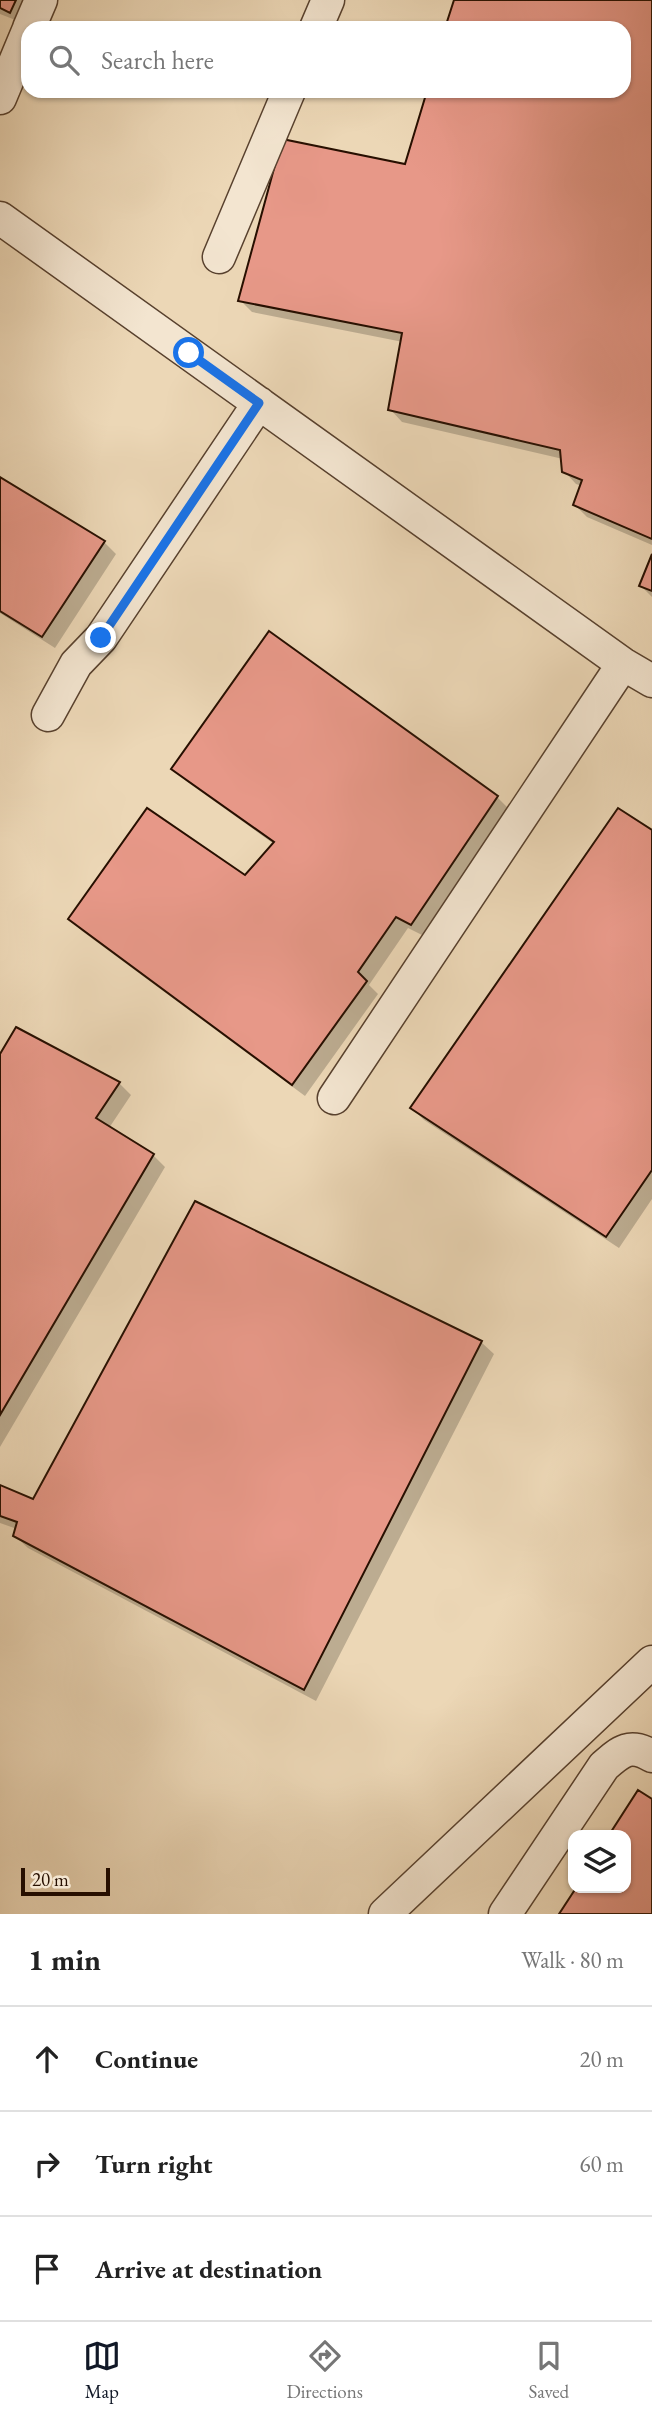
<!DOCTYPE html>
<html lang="en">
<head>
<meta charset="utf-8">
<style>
  :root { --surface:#fff; --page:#f2f2f2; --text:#222; --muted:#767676; --line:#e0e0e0; --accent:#111827 }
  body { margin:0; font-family:"EB Garamond",serif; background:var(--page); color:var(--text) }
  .controls { position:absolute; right:21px; bottom:21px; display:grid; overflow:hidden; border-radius:14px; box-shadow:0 2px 5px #0004 }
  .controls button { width:63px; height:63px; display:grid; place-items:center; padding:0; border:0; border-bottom:2px solid var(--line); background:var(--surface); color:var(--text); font:35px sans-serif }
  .scale { position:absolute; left:21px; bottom:18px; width:89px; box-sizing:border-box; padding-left:7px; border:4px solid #270f00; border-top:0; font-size:19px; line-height:24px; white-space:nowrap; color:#270f00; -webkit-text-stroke:5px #f3e5d0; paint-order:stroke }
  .stop { position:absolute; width:21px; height:21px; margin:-16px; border:5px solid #1a73e8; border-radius:50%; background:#fff }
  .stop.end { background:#1a73e8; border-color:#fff; box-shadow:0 2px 7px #0008 }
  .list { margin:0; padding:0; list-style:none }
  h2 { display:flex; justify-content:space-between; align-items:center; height:91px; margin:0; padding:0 28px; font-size:30px }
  h2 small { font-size:23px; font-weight:400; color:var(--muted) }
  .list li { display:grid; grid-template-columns:46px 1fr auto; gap:21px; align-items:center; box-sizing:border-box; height:105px; padding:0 28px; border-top:2px solid var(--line) }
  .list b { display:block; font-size:26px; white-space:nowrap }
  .list em { font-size:23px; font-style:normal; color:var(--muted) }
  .icon { flex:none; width:38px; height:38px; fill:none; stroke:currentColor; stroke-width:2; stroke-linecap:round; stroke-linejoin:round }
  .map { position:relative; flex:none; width:652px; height:1914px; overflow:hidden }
  .search { position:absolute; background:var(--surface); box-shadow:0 2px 5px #0004; left:21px; right:21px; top:21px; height:77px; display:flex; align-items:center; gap:18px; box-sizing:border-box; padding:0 24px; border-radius:21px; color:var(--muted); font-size:26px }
  .sheet { height:406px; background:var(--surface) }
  nav { display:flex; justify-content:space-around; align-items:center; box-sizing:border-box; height:98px; border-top:2px solid var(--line); background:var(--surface); font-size:19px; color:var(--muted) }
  nav a { display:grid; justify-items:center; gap:4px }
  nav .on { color:var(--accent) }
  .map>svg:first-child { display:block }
</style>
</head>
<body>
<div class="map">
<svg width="652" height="1914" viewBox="0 0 652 1914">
  <rect width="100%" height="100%" fill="#ecd7b6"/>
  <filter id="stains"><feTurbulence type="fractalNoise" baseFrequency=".00286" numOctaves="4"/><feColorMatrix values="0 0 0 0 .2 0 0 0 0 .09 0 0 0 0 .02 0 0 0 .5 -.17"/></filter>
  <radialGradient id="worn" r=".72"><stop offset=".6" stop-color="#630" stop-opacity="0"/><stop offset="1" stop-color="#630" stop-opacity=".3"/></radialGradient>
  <path fill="#0003" d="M0 0H32L23 23 0 14Z
    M456 0H652V545L587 517 575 505 582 486 576 484 564 471 563 459 402 422 390 409 403 342 252 312 240 300 406 166 428 91H624V28H447Z
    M0 479 104 542 116 554 55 648 0 613Z
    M652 559V597L641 586Z
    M173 769 497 797 509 809 424 936 408 928 369 985 378 994 305 1096 82 931 70 919 246 877 274 844 186 781Z
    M652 832V1199L619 1248 424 1120 412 1108Z
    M0 1058 119 1083 131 1095 109 1128 153 1155 165 1167 0 1447Z
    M196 1204 481 1342 494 1354 316 1701 28 1548 15 1536 17 1529 0 1523V1487L34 1501Z
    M638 1793 652 1802V1914H561L578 1888H626V1835H611Z"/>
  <path fill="#e79888" stroke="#270f00" stroke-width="2" d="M0 0H16L10 13 0 8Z
    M454 0H652V539L573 505 582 480 562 472 560 450 388 410 402 333 238 301 282 139 405 164 427 91H624V28H445Z
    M0 477 105 541 42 637 0 611Z
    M652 554V591L639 586Z
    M269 631 498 796 411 925 396 917 358 972 367 981 292 1085 68 919 147 808 245 875 274 842 171 769Z
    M618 808 652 830V1170L606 1237 410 1108Z
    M16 1027 120 1082 96 1118 154 1154 0 1415V1054Z
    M195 1201 482 1341 304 1690 13 1536 17 1522 0 1516V1485L33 1499Z
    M638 1790 652 1799V1914H559L576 1888H626V1835H609Z"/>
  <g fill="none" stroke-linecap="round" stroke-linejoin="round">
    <g stroke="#58412e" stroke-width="35">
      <path id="minor" d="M29 28 41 0
        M316 28 328 0
        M0 98 28 31
        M0 218 623 664 652 681
        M219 257 289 91
        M48 715 76 664 101 638 259 403
        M334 1098 623 664
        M385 1914 652 1662
        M505 1914 604 1766C621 1751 630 1743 652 1756"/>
    </g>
    <use href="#minor" stroke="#f3e5d0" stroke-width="32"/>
  </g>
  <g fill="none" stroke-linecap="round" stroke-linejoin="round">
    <path stroke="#1a73e8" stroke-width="9" d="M101 638 259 403 189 353"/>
  </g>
  <rect width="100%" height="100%" filter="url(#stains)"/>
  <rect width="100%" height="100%" fill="url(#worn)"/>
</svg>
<div class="controls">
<button><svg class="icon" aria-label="layers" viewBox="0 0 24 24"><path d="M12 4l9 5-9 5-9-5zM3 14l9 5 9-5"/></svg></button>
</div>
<div class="scale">20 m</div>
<div class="stop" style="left:189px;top:353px"></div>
<div class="stop end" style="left:101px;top:638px"></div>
<div class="search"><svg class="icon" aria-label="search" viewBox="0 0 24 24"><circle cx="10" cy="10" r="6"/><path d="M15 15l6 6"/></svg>Search here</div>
</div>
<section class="sheet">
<h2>1 min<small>Walk · 80 m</small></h2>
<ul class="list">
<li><svg class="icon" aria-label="ahead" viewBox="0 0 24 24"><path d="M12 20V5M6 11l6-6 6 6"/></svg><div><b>Continue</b></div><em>20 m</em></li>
<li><svg class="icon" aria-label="right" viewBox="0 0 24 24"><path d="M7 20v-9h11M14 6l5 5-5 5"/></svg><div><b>Turn right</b></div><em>60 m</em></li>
<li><svg class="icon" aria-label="arrive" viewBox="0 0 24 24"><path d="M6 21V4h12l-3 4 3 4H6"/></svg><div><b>Arrive at destination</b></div></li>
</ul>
</section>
<nav>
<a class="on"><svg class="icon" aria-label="map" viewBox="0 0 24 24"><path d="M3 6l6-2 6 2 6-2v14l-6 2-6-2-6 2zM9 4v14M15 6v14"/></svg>Map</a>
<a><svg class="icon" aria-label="directions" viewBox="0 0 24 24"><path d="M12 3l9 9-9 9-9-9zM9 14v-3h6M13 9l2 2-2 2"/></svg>Directions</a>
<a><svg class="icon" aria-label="saved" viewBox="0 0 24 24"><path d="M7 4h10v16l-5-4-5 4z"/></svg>Saved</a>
</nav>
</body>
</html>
